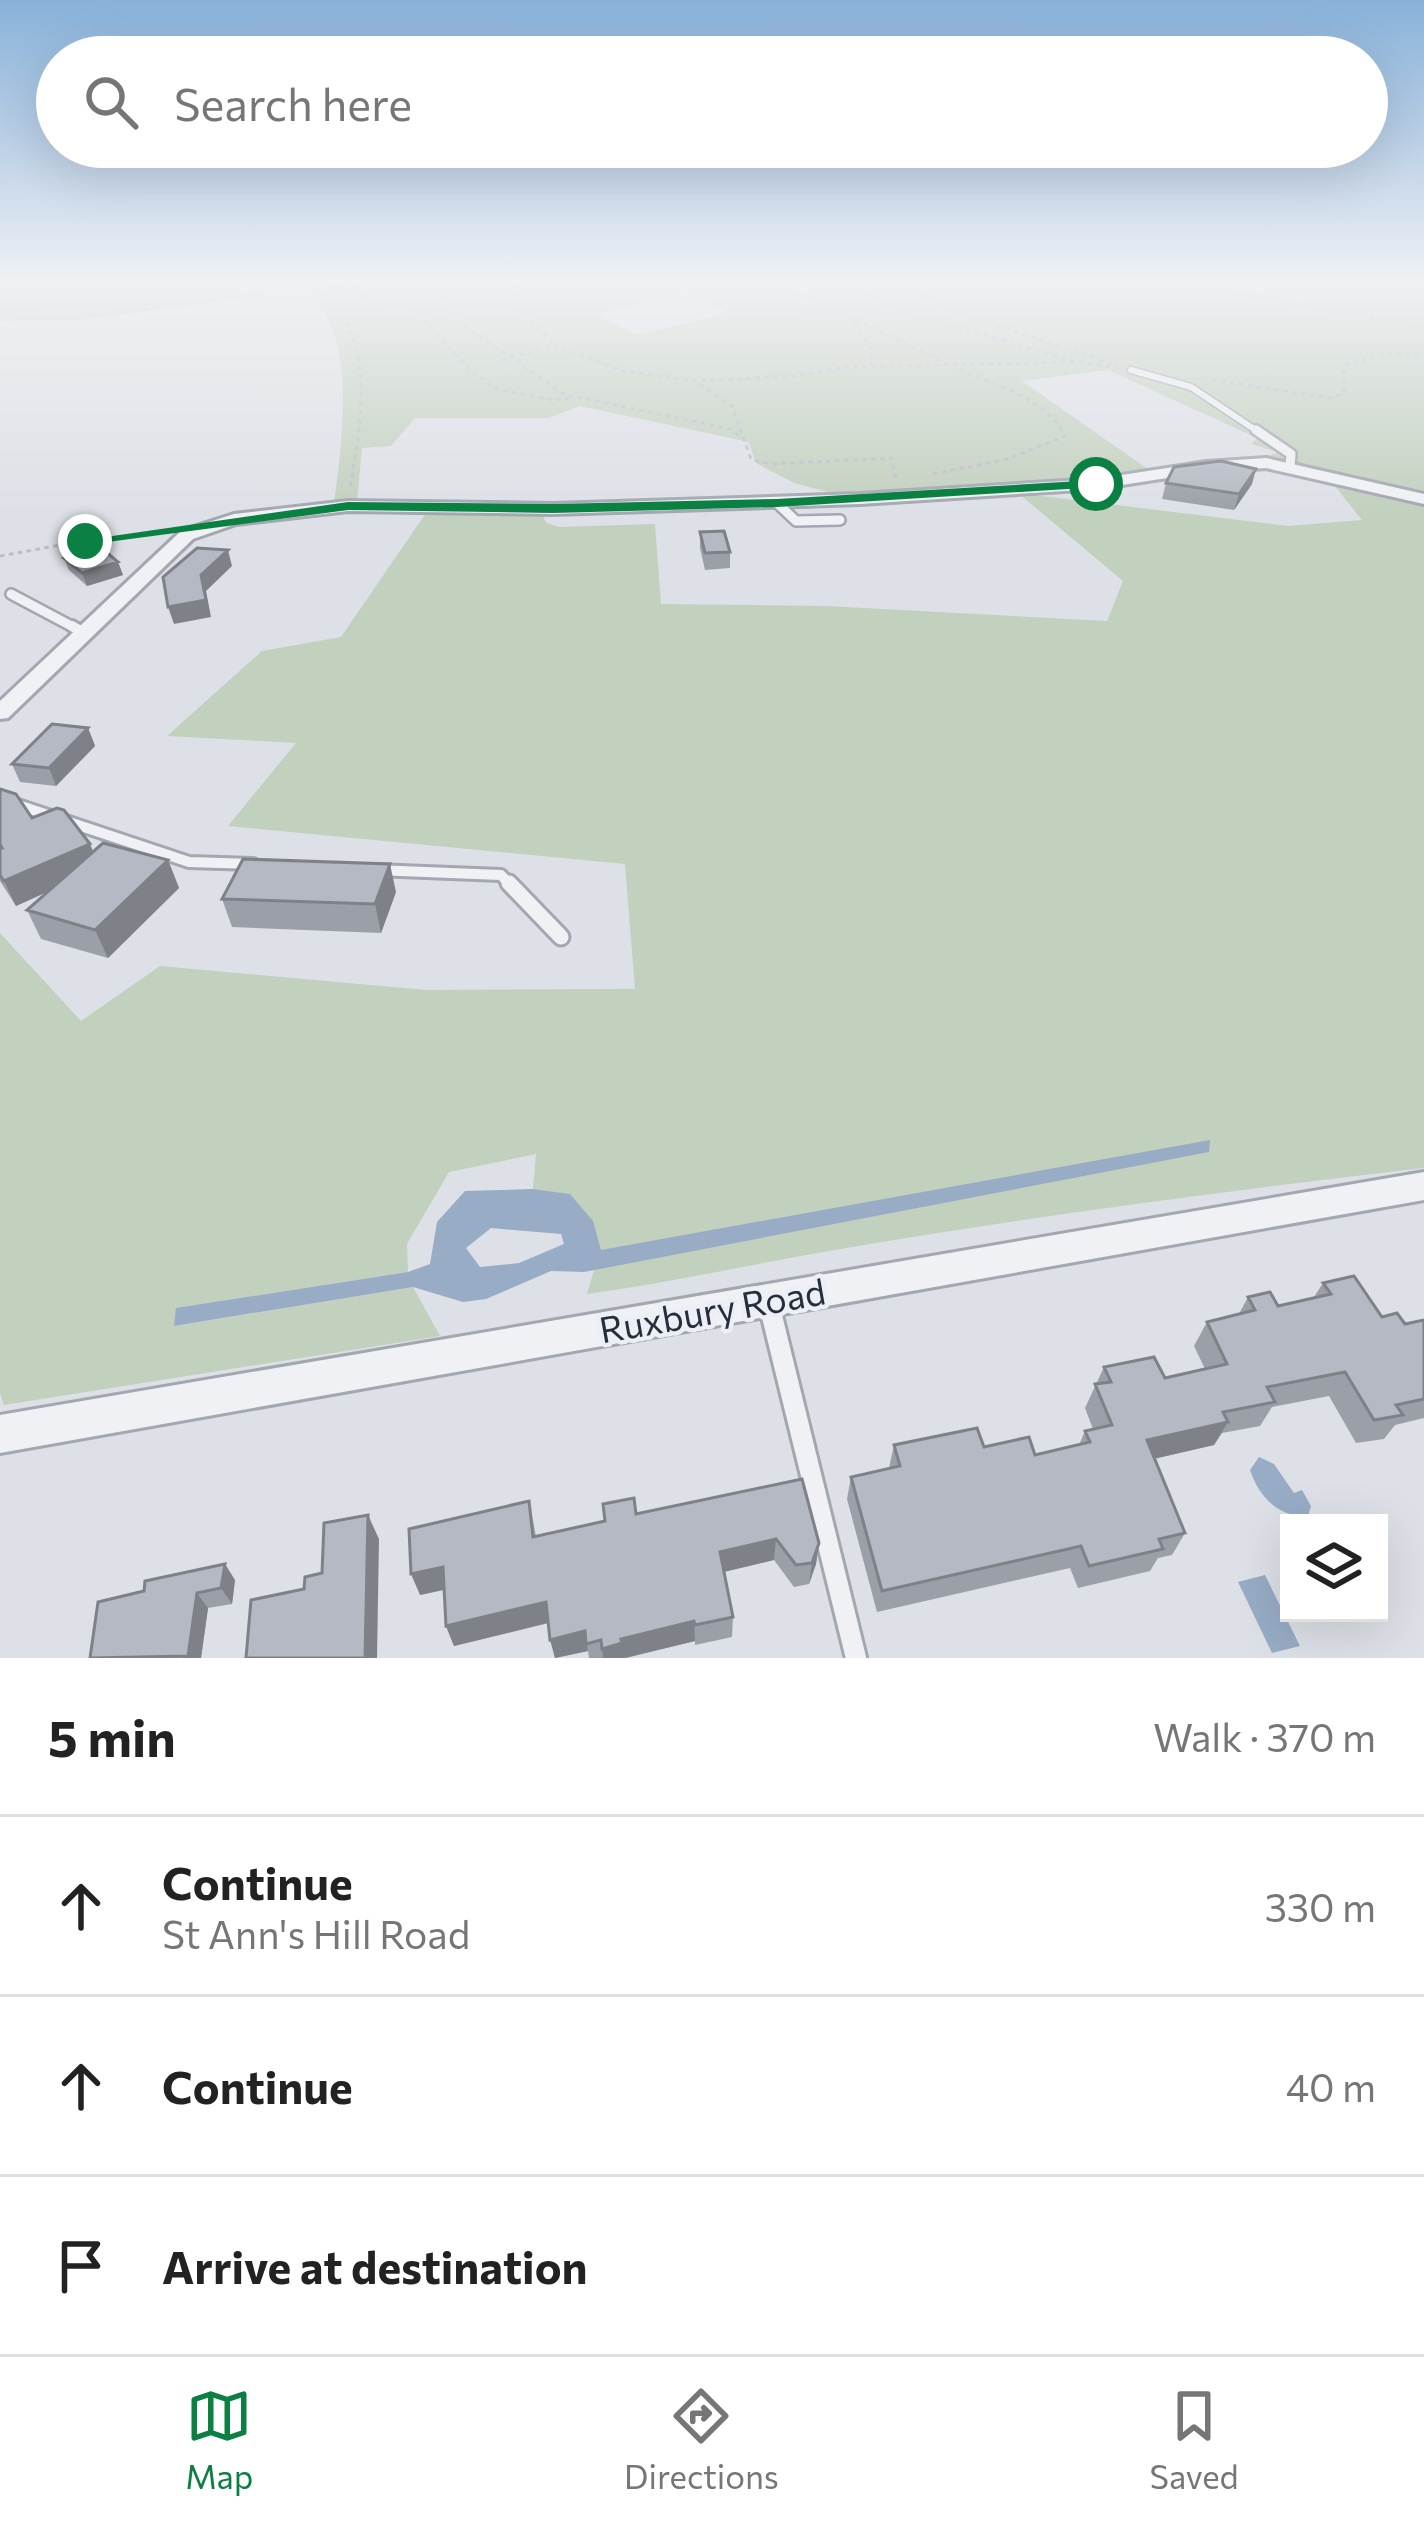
<!DOCTYPE html>
<html lang="en">
<head>
<meta charset="utf-8">
<style>
  :root { --surface:#fff; --page:#f2f2f2; --text:#222; --muted:#767676; --line:#e0e0e0; --accent:#0b8043 }
  body { margin:0; font-family:Commissioner,sans-serif; background:var(--page); color:var(--text) }
  .controls { position:absolute; right:36px; bottom:36px; display:grid; overflow:hidden; border-radius:0px; box-shadow:0 12px 48px #0002 }
  .controls button { width:108px; height:108px; display:grid; place-items:center; padding:0; border:0; border-bottom:3px solid var(--line); background:var(--surface); color:var(--text); font:60px sans-serif }
  .stop { position:absolute; width:36px; height:36px; margin:-27px; border:9px solid #0b8043; border-radius:50%; background:#fff }
  .stop.end { background:#0b8043; border-color:#fff; box-shadow:0 3px 12px #0008 }
  .list { margin:0; padding:0; list-style:none }
  h2 { display:flex; justify-content:space-between; align-items:center; height:156px; margin:0; padding:0 48px; font-size:51px }
  h2 small { font-size:39px; font-weight:400; color:var(--muted) }
  .list li { display:grid; grid-template-columns:78px 1fr auto; gap:36px; align-items:center; box-sizing:border-box; height:180px; padding:0 48px; border-top:3px solid var(--line) }
  .list b { display:block; font-size:45px; white-space:nowrap }
  .list p { margin:0; font-size:39px; white-space:nowrap; color:var(--muted) }
  .list em { font-size:39px; font-style:normal; color:var(--muted) }
  .icon { flex:none; width:66px; height:66px; fill:none; stroke:currentColor; stroke-width:2; stroke-linecap:round; stroke-linejoin:round }
  .map { position:relative; flex:none; width:1424px; height:1658px; overflow:hidden }
  .search { position:absolute; background:var(--surface); box-shadow:0 12px 48px #0002; left:36px; right:36px; top:36px; height:132px; display:flex; align-items:center; gap:30px; box-sizing:border-box; padding:0 42px; border-radius:66px; color:var(--muted); font-size:45px }
  .sheet { height:696px; background:var(--surface) }
  nav { display:flex; justify-content:space-around; align-items:center; box-sizing:border-box; height:168px; border-top:3px solid var(--line); background:var(--surface); font-size:33px; color:var(--muted) }
  nav a { display:grid; justify-items:center; gap:6px }
  nav .on { color:var(--accent) }
  .map>svg:first-child { display:block }
</style>
</head>
<body>
<div class="map">
<svg width="1424" height="1658" viewBox="0 0 1424 1658">
  <rect width="100%" height="100%" fill="#dde0e6"/>
  <path fill="#c2d0be" fill-rule="evenodd" d="M0 282H1424V1168C1225 1191 1026 1217 829 1251 748 1265 669 1283 587 1294L600 1250 569 1194 533 1189 536 1154 449 1172 407 1244 408 1272 177 1308 175 1326 413 1287 440 1336 4 1405 0 1393V933L81 1021 160 966 426 990 635 989 625 864 228 826 296 743 167 736 262 651 341 637 428 510 542 513 546 523 559 527 655 524 661 604 827 606 1107 621 1123 581 1018 493 1288 526 1362 520 1330 480 1260 460 1278 452 1251 444 1257 438 1108 370 1022 381 1152 472 1093 481 847 497 794 483 756 463 749 442 580 406 548 418H415L391 446 362 448 357 502 334 503C341 452 353 363 327 317 321 307 307 299 299 291L81 320 0 321ZM687 293 729 313 636 335 597 314Z"/>
  <path fill="#98acc6" fill-rule="evenodd" d="M1210 1140 1209 1152 584 1272 551 1271 486 1299 463 1302 413 1287 174 1326 176 1308 408 1272 430 1264 437 1222 465 1191 533 1189 570 1194 593 1221 601 1250ZM491 1228 561 1234 564 1244 519 1263 480 1267 466 1248Z
    M1259 1457 1274 1464 1294 1493 1302 1490 1311 1506 1308 1516C1279 1518 1259 1497 1250 1470Z
    M1265 1575 1300 1646 1272 1653 1238 1582Z"/>
  <g fill="none" stroke-linecap="round" stroke-linejoin="round">
    <g stroke="#a3a7b0" stroke-width="9">
      <path id="lane-far4" d="M1131 370 1191 387 1260 433"/>
    </g>
    <g stroke="#a3a7b0" stroke-width="14">
      <path id="lane-far3" d="M1256 430 1291 454 1290 466
        M777 503 796 521 840 520
        M11 594 77 629"/>
    </g>
    <g stroke="#a3a7b0" stroke-width="16">
      <path id="lane-far2" d="M72 626 82 632
        M0 799 189 862 253 864
        M375 870 501 875 511 886"/>
    </g>
    <g stroke="#a3a7b0" stroke-width="21">
      <path id="lane-far1" d="M509 883 561 937"/>
    </g>
    <g stroke="#a3a7b0" stroke-width="26">
      <path id="lane" d="M768 1300 856 1658"/>
    </g>
    <g stroke="#a3a7b0" stroke-width="6">
      <path id="street" d="M1266 458 1424 494V504L1266 468 1206 472 1096 489 860 504 553 514 348 511 236 524 193 539 8 718 0 719V701L181 531 234 514 348 501 553 504 860 494 1096 479 1206 462Z
        M1424 1172V1200L0 1453V1415Z"/>
    </g>
    <path stroke="#bbbec5" stroke-width="3" stroke-dasharray="4.5 4.5" stroke-linecap="butt" d="M311 282C379 330 362 418 350 488
      M434 282 452 304 459 322 563 394 730 429 745 439
      M520 282 515 304 555 345
      M767 282 834 309 910 314 1078 362 1119 368
      M855 282 856 289 904 312
      M898 282 948 309 1114 364
      M1175 282 1424 327
      M0 283 7 282
      M357 284 368 301 413 309 471 371 497 389 552 400 571 398
      M691 285 700 282
      M413 309 515 304
      M0 312 63 305 138 310 359 282
      M850 315 870 347 873 368
      M787 319 834 309 946 363
      M502 360 555 345 619 370 694 381 795 376 845 367 1078 362
      M1212 380 1330 398 1344 393V366L1387 353 1424 356
      M700 384 732 406 751 459 770 464 891 458 896 477
      M933 474 1008 459 1065 436C1047 398 992 384 956 368
      M88 541 160 531
      M0 556 77 542"/>
    <use href="#lane-far4" stroke="#eff1f5" stroke-width="6"/>
    <use href="#lane-far3" stroke="#eff1f5" stroke-width="9"/>
    <use href="#lane-far2" stroke="#eff1f5" stroke-width="10"/>
    <use href="#lane-far1" stroke="#eff1f5" stroke-width="15"/>
    <use href="#lane" stroke="#eff1f5" stroke-width="20"/>
    <use href="#street" fill="#eff1f5" fill-rule="evenodd"/>
  </g>
  <path fill="#9b9fa8" d="M1166 483 1252 484 1234 510 1162 499Z
    M700 532 730 552V568L705 570 700 548Z
    M66 545 118 562 123 575 87 586 69 570 64 558 70 556Z
    M88 728 95 746 56 786 20 782 12 764Z
    M0 789 32 818 93 852 168 860 179 888 108 958 41 939 27 910 49 891 16 906 0 881Z
    M396 892 381 933 232 927 222 899Z
    M1323 1283 1382 1317 1405 1324 1424 1320V1418L1395 1425 1384 1439 1356 1443 1329 1396 1272 1407 1260 1426 1222 1433 1214 1445 1154 1459 1185 1533 1172 1555 1158 1558 1150 1571 1078 1588 1070 1568 877 1612 847 1499 851 1477 889 1468 894 1445 984 1447 1035 1455 1079 1445 1085 1431 1093 1429 1085 1408 1104 1367 1165 1378 1205 1369 1194 1346 1207 1322 1239 1314 1248 1297 1278 1306 1314 1297Z
    M529 1501 536 1536 636 1514 819 1543 816 1564 809 1584 794 1587 774 1560 724 1572 733 1617 732 1637 695 1645V1641L626 1658H589L588 1651 555 1658 549 1623 454 1646 446 1626 444 1590 420 1595Z
    M235 1580 232 1604 208 1608 201 1658H90L144 1591Z"/>
  <path fill="#7e8288" d="M1256 469 1252 484 1234 510 1239 494Z
    M228 550 232 566 206 591 211 617 174 624 168 607Z
    M118 562 123 575 87 586 82 573Z
    M88 728 95 746 56 786 49 768Z
    M90 844 100 868 16 906 4 881Z
    M168 860 179 888 108 958 95 930Z
    M390 864 396 892 381 933 375 904Z
    M1228 1422 1214 1445 1135 1463 1147 1440Z
    M368 1515 379 1539 377 1658H365Z
    M776 1539 774 1560 719 1573 720 1552Z
    M819 1543 816 1564 809 1584 812 1563Z
    M225 1564 235 1580 232 1604 221 1588Z
    M443 1567 451 1588 420 1595 411 1574Z
    M197 1593 208 1608 201 1658H182Z
    M546 1602 551 1622 454 1646 446 1626Z
    M694 1621 695 1641 624 1658 621 1639Z
    M585 1631 588 1651 555 1658 550 1640Z
    M622 1643 624 1658H603L602 1649Z"/>
  <path fill="#b4b9c3" stroke="#7e8288" stroke-width="3" d="M1221 461 1256 469 1239 494 1166 483 1174 467Z
    M724 531 730 552 705 553 700 532Z
    M89 538 118 562 82 573 64 558 76 554 66 545Z
    M197 548 228 550 201 575 206 600 168 607 163 577Z
    M52 724 88 728 49 768 12 764Z
    M0 789 16 794 32 818 57 808 64 810 90 844 4 881 0 875V848H2L0 844Z
    M103 843 168 860 95 930 27 910Z
    M243 859 390 864 375 904 222 899Z
    M1354 1276 1382 1317 1397 1313 1405 1324 1424 1320V1399L1396 1405 1403 1415 1374 1420 1345 1372 1267 1387 1275 1402 1223 1412 1228 1422 1147 1440 1185 1533 1159 1539 1163 1549 1089 1566 1081 1546 882 1591 851 1477 900 1466 894 1445 977 1428 984 1447 1029 1437 1035 1455 1090 1442 1085 1431 1112 1425 1095 1384 1111 1382 1104 1367 1154 1357 1165 1378 1227 1364 1207 1322 1255 1310 1248 1297 1270 1292 1278 1306 1331 1294 1323 1283Z
    M802 1479 819 1543 812 1563 796 1565 776 1539 720 1552 733 1617 695 1625 694 1621 621 1639 622 1643 602 1649 601 1640 586 1644 585 1631 550 1640 546 1602 446 1626 443 1567 411 1574 409 1529 529 1501 533 1537 605 1521 603 1504 634 1498 636 1514Z
    M368 1515 365 1658H246L251 1600 304 1589 305 1577 322 1573 324 1523Z
    M225 1564 221 1588 197 1593 188 1656 90 1658 98 1602 144 1591 145 1581Z"/>
  <linearGradient id="sky" x2="0" y2="1"><stop stop-color="#88b1da"/><stop offset="0.55" stop-color="#f0f1f4"/><stop offset="1" stop-color="#f0f1f4" stop-opacity="0"/></linearGradient>
  <rect width="1424" height="514" fill="url(#sky)"/>
  <path fill="#0b8043" d="M1096 480 1100 487 777 507 553 513 348 510 85 545 78 541 348 502 553 504 777 499Z"/>
  <g text-anchor="middle" dominant-baseline="central" stroke-width="9" stroke-linejoin="round" paint-order="stroke">
    <g font-size="36" fill="#272d3c" stroke="#eceff4">
      <text transform="translate(712 1309) rotate(-10)">Ruxbury Road</text>
    </g>
  </g>
</svg>
<div class="controls">
<button><svg class="icon" aria-label="layers" viewBox="0 0 24 24"><path d="M12 4l9 5-9 5-9-5zM3 14l9 5 9-5"/></svg></button>
</div>
<div class="stop" style="left:1096px;top:484px"></div>
<div class="stop end" style="left:85px;top:541px"></div>
<div class="search"><svg class="icon" aria-label="search" viewBox="0 0 24 24"><circle cx="10" cy="10" r="6"/><path d="M15 15l6 6"/></svg>Search here</div>
</div>
<section class="sheet">
<h2>5 min<small>Walk · 370 m</small></h2>
<ul class="list">
<li><svg class="icon" aria-label="ahead" viewBox="0 0 24 24"><path d="M12 20V5M6 11l6-6 6 6"/></svg><div><b>Continue</b><p>St Ann's Hill Road</p></div><em>330 m</em></li>
<li><svg class="icon" aria-label="ahead" viewBox="0 0 24 24"><path d="M12 20V5M6 11l6-6 6 6"/></svg><div><b>Continue</b></div><em>40 m</em></li>
<li><svg class="icon" aria-label="arrive" viewBox="0 0 24 24"><path d="M6 21V4h12l-3 4 3 4H6"/></svg><div><b>Arrive at destination</b></div></li>
</ul>
</section>
<nav>
<a class="on"><svg class="icon" aria-label="map" viewBox="0 0 24 24"><path d="M3 6l6-2 6 2 6-2v14l-6 2-6-2-6 2zM9 4v14M15 6v14"/></svg>Map</a>
<a><svg class="icon" aria-label="directions" viewBox="0 0 24 24"><path d="M12 3l9 9-9 9-9-9zM9 14v-3h6M13 9l2 2-2 2"/></svg>Directions</a>
<a><svg class="icon" aria-label="saved" viewBox="0 0 24 24"><path d="M7 4h10v16l-5-4-5 4z"/></svg>Saved</a>
</nav>
</body>
</html>
